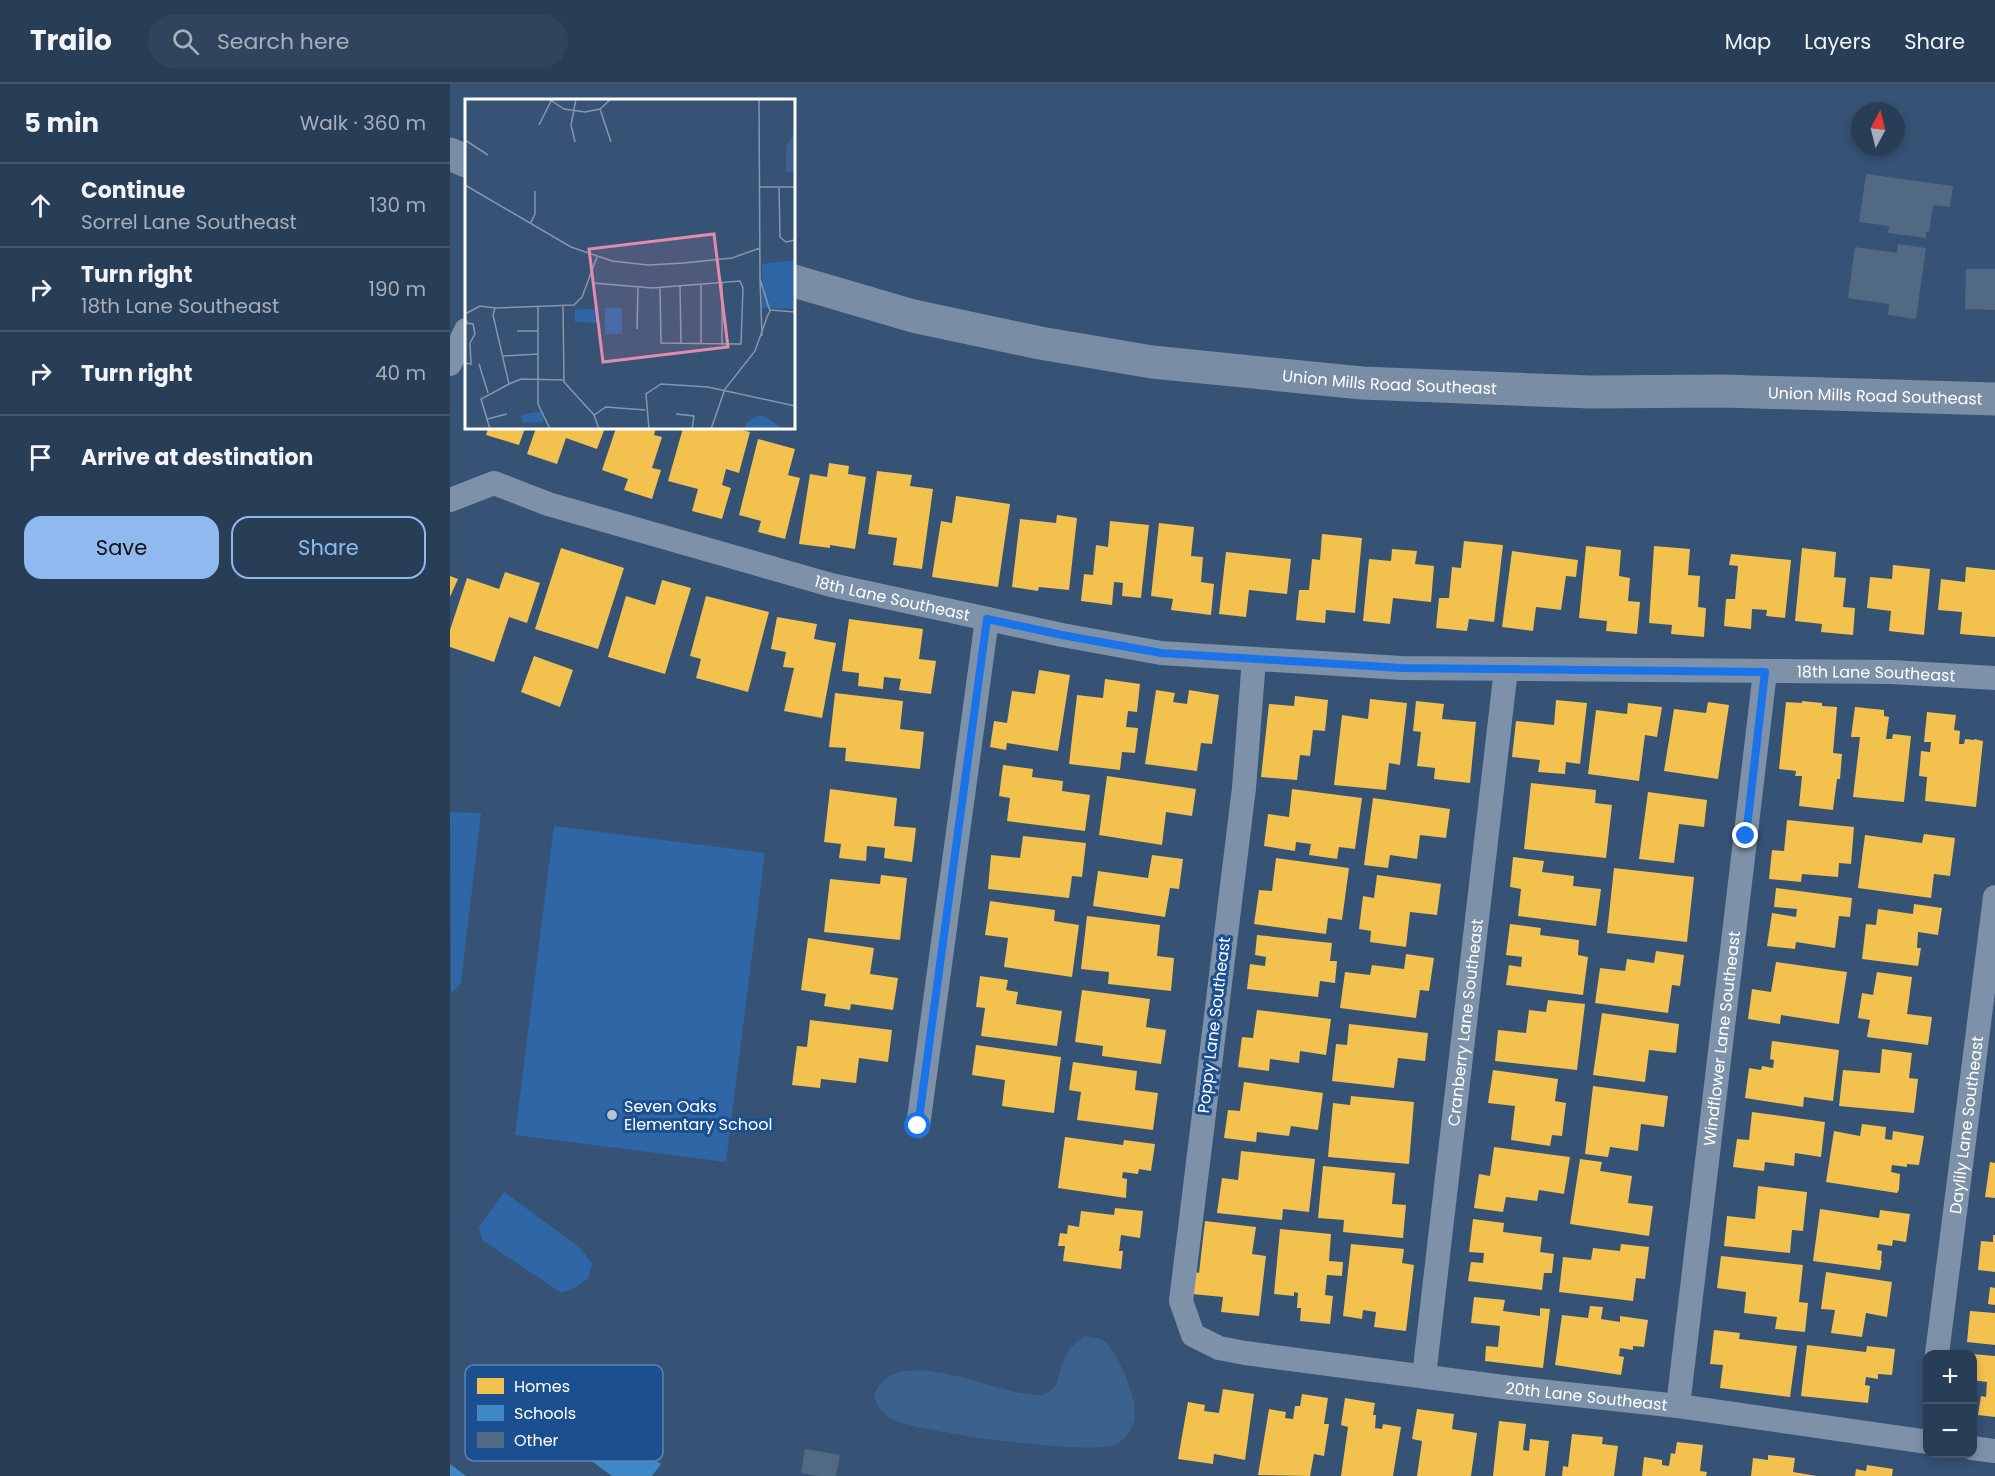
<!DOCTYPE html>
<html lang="en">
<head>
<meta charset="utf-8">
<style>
  :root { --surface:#283e57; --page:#30455d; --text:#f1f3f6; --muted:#a5aeba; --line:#44576d; --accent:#90b9f0 }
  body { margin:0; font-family:Poppins,sans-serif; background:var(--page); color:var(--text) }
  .controls { position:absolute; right:18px; bottom:18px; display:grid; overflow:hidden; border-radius:12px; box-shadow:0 3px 9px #0003 }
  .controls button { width:54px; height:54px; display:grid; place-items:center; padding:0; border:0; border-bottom:2px solid var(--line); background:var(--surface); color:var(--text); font:30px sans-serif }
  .compass { position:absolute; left:1401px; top:18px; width:54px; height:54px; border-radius:50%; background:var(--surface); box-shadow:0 3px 9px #0003; rotate:7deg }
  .stop { position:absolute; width:18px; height:18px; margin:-14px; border:4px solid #1a73e8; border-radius:50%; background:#fff }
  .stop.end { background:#1a73e8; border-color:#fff; box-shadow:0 2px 6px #0008 }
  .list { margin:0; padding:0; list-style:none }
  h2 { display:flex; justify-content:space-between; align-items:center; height:78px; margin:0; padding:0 24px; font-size:26px }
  h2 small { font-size:20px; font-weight:400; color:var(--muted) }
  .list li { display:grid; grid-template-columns:39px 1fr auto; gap:18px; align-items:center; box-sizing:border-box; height:84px; padding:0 24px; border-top:2px solid var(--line) }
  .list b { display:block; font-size:22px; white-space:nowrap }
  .list p { margin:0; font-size:20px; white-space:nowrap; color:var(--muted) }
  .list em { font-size:20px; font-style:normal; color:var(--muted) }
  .actions { display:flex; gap:12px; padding:18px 24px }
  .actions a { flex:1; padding:14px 0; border:2px solid var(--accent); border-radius:18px; text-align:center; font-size:21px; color:var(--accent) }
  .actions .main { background:var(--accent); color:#111 }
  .icon { flex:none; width:33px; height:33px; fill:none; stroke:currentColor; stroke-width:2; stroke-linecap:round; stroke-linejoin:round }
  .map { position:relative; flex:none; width:1545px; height:1392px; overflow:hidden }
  header { display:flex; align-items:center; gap:36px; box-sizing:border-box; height:84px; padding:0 30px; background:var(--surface); border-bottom:2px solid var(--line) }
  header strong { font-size:28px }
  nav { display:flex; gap:33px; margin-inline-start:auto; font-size:21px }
  .search { width:420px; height:54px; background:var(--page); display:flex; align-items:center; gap:15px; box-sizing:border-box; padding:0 21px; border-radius:33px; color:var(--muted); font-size:22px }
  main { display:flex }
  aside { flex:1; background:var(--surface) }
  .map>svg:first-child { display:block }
</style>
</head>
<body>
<header>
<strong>Trailo</strong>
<div class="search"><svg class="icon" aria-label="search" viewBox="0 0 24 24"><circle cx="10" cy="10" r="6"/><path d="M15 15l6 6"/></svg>Search here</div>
<nav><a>Map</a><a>Layers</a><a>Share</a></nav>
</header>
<main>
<aside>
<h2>5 min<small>Walk · 360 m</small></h2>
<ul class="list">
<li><svg class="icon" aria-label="ahead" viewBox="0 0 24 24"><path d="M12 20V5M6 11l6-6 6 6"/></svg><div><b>Continue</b><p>Sorrel Lane Southeast</p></div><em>130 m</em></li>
<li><svg class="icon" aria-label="right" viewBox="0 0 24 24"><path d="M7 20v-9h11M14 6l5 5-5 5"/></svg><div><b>Turn right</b><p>18th Lane Southeast</p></div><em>190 m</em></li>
<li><svg class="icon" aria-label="right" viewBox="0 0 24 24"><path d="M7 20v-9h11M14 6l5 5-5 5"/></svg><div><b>Turn right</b></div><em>40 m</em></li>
<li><svg class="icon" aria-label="arrive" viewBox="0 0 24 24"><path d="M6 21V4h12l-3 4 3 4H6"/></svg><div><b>Arrive at destination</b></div></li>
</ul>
<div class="actions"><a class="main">Save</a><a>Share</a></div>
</aside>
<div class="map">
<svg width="1545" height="1392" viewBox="0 0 1545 1392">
  <rect width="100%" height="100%" fill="#365274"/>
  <path fill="#2f66a5" d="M0 728 31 729 11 899 1 910Z
    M104 742 315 769 276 1078 65 1051Z
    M54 1108 128 1162 142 1179C141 1184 140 1191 138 1194 132 1201 118 1208 110 1208L32 1156 29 1143Z"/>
  <path fill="#3b618d" d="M635 1252C641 1253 649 1254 653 1256 664 1264 669 1279 675 1291 685 1315 694 1343 667 1360 646 1373 465 1348 442 1335 431 1328 427 1322 424 1311 426 1307 428 1302 431 1299 461 1267 537 1305 573 1309 578 1310 586 1312 591 1311 611 1307 607 1289 614 1275 618 1265 626 1258 635 1252Z"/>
  <path fill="#f2c14e" d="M34 344H75L69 361 36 351 38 345Z
    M86 344H155L147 365 116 354 107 380 77 370Z
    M166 344H206L204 351 212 353 202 384 211 386 202 415 174 406 178 395 152 386Z
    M233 344H284L300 348 289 389 276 385 272 401 281 404 272 435 242 427 248 405 218 397Z
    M308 355 345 365 338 391 350 394 335 455 308 448 311 437 289 431Z
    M379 379 399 382 398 390 416 393 405 465 380 461V464L349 460 360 390 377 393Z
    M427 387 462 391 460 402 483 405 472 485 443 481 447 454 418 450Z
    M506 412 560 420 548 503 482 493 491 437 502 439Z
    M607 431 627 434 619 506 589 503 588 507 562 503 570 435 606 439Z
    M660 437 699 441 691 514 672 512 673 499 664 498 662 521 631 517 634 490 643 491 646 461 658 463Z
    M709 439 744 443 741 472 753 473 751 498 764 500 761 531 721 526 723 515 701 512Z
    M872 450 912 454 905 529 876 526 875 539 846 536 849 506H859L862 475 870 476Z
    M1014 457 1053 461 1044 538 1019 535 1017 547 986 544 989 514H999L1002 483 1011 484Z
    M1136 462 1171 466 1169 492 1180 494 1178 517 1190 518 1187 550 1156 547 1157 537 1129 534Z
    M1204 462 1240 465 1238 491 1250 492 1248 523 1256 524 1254 553 1221 550 1222 541 1199 539Z
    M111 464 174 484 148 565 85 545Z
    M1352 464 1386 468 1384 493 1396 494 1393 523 1405 524 1403 551 1371 548 1372 540 1345 537Z
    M942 465 967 467 965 480 984 482 981 518 943 514 940 540 913 537 919 475 941 477Z
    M1062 467 1128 476 1126 493 1116 492 1111 526 1086 523 1083 547 1052 543Z
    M776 468 841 475 837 510 799 506 796 533 769 530Z
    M1281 470 1341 476 1335 534 1316 532 1317 526 1302 525 1301 545 1274 542 1276 515H1285L1288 482 1279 481Z
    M1443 481 1480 485 1474 551 1439 547 1441 527 1417 524 1420 493 1442 495Z
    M1516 483 1545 486V553L1510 550 1512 528 1488 526 1491 495 1515 498Z
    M55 488 90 499 77 539 59 533 44 578 0 563V546L17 494 49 505Z
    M0 492 8 495 0 513Z
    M212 496 241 504 215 590 158 573 176 512 205 521Z
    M256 512 319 528 298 608 246 594 251 575 240 572Z
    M327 533 367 540 364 555 386 559 372 634 334 627 344 584 333 583 336 568 321 565Z
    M399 535 473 545 469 575 486 577 481 610 449 606 451 595 434 593 433 605 408 602 409 589 392 587Z
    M84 572 123 586 110 623 71 608Z
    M589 586 620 591 608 667 557 659 556 666 540 663 544 637 557 639 562 607 585 610Z
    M655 595 690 600 687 628 678 627 676 643 688 644 685 669 672 668 670 686 619 680 627 611 653 614Z
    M706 606 725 609 723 618 737 620 739 606 769 611 762 660 751 659 747 687 695 680Z
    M385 609 453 617 450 645 474 648 470 685 395 677 396 664 379 663Z
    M845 612 878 616 875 647 863 646 860 672 850 671 847 696 811 693 819 620 844 622Z
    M920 615 957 619 950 681 939 679 936 706 884 701 892 631 918 635Z
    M1106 616 1137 619 1130 680 1116 678 1115 690 1088 688 1090 676 1062 673 1066 637 1104 641Z
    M966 617 994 620 992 635 1026 638 1020 699 984 695 985 684 967 682 971 648 963 647Z
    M1352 617 1372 619V622L1387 623 1383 669 1392 670 1390 695H1387L1383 726 1349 722 1352 692H1345L1346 687 1329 685 1336 618 1352 619Z
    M1258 618 1279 621 1268 695 1214 687 1224 625 1256 629Z
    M1178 619 1212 623 1207 653 1195 651 1189 697 1138 690 1146 626 1177 630Z
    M1405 623 1434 626V632L1439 633 1436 655H1442L1443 650 1461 652 1454 718 1403 713 1410 653H1401Z
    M1477 628 1506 631 1504 646 1510 647 1509 660H1514L1515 655 1524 656V655L1533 657 1526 723 1475 717 1477 693 1469 692 1471 667 1480 668 1481 658H1474Z
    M553 681 583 685 582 693 613 697 612 707 640 711 635 747 557 737 560 714 549 712Z
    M657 692 746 705 742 732 716 728 712 761 649 751Z
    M1081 699 1146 706 1145 719 1162 721 1156 774 1074 765Z
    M380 705 447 714 444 742 466 744 462 778 434 774 435 764 417 762 416 777 389 774 391 760 374 758Z
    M842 705 912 714 905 765 889 763 887 775 859 771 861 760 846 758 845 767 814 762 818 730 839 733Z
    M1198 708 1257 716 1254 743 1229 740 1224 779 1189 775Z
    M923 714 1000 725 996 754 970 751 967 775 940 771 938 784 914 781Z
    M1337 736 1404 743 1401 780 1389 779 1388 793 1352 790 1351 798 1319 795 1322 766 1334 767Z
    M1474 750 1505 754 1500 792 1484 790 1481 814 1408 804 1415 751 1472 759Z
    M573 752 636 759 632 793 622 792 619 814 538 805 541 771 570 774Z
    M702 771 733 775 729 805 720 804 715 833 643 822 648 787 698 794Z
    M1063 773 1094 777 1092 788 1124 792 1123 802 1151 805 1146 842 1068 832 1071 805 1060 803Z
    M826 774 899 784 892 836 878 834 876 850 804 840 809 806 822 807Z
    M1164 784 1244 793 1237 858 1157 849Z
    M431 791 457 794 450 856 374 848 380 795 430 800Z
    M927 791 991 800 987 831 960 828 956 863 920 858 921 847 909 845 913 812 924 814Z
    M1326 804 1402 814 1400 833 1389 832 1385 864 1346 858 1345 865 1317 862 1322 829 1346 833 1347 825 1324 823Z
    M540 817 605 826 604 837 629 841 622 893 554 883 558 854 535 851Z
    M1464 820 1492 824 1488 851 1468 848 1467 864H1471L1468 882 1412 875 1416 840 1426 841 1428 825 1463 830Z
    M637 832 710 841 707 872 724 874 721 907 658 900 659 888 631 885Z
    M1060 840 1091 844 1090 851 1129 856 1128 871 1138 873 1133 911 1056 901 1059 881 1071 883 1072 873 1056 871Z
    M807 851 882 859 880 877H887L885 899 870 897 868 913 797 905 800 880 815 882 816 873 805 871Z
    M358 854 424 864 420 890 448 894 443 926 401 920 400 926 374 922 376 910 351 906Z
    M1206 867 1234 871 1230 902 1222 901 1218 929 1145 919 1150 884 1175 887 1177 875 1204 879Z
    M956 870 984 874 979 907 970 906 966 934 890 924 895 888 920 891 922 881 954 885Z
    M1326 878 1397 888 1389 940 1331 931 1330 940 1298 935 1302 905 1321 908Z
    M1427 888 1462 893 1457 930 1482 933 1478 961 1417 953 1420 936 1408 934 1412 909 1423 911Z
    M530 892 558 896 556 906 568 908 566 920 612 927 607 962 531 952 535 924 526 923Z
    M632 906 700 915 696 943 716 946 711 980 652 972 653 962 625 958Z
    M1098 916 1135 920 1127 986 1045 977 1048 946 1076 949 1079 926 1096 928Z
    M807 926 881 935 876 971 850 967 849 979 820 975 819 987 788 983 792 953 803 954Z
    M1152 929 1229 940 1226 969 1199 966 1195 998 1143 991Z
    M360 936 442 946 438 978 409 974 406 999 371 995 370 1004 342 1001 347 962 357 963Z
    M899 940 978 949 975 977 948 974 944 1004 882 997 886 960 897 961Z
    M1322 957 1389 966 1383 1017 1354 1013 1353 1023 1295 1014 1299 984 1311 986 1312 982 1323 984 1324 976 1320 975Z
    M526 961 611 973 604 1029 552 1022 555 996 522 991Z
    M1432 965 1462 969 1459 994 1468 995 1464 1029 1389 1022 1393 986 1430 989Z
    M623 978 687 987 685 1006 708 1009 703 1046 627 1036 631 1008 619 1006Z
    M1043 986 1108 995 1105 1017 1116 1019 1112 1052 1102 1051 1100 1062 1061 1056 1065 1022 1038 1019Z
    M794 998 873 1009 868 1046 841 1042 839 1052 807 1048 806 1058 774 1054 778 1026 790 1027Z
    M1143 1002 1218 1012 1214 1043 1191 1040 1188 1067 1160 1063 1158 1073 1135 1070Z
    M901 1012 964 1018 959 1080 878 1073 883 1019 900 1021Z
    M1302 1028 1375 1038 1371 1073 1345 1069 1344 1082 1315 1078 1314 1087 1283 1083 1287 1055 1299 1056Z
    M1412 1040 1436 1043 1435 1055 1442 1056 1443 1047 1474 1052 1469 1081 1457 1080V1083L1442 1081 1441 1088 1450 1090 1449 1106 1447 1109 1376 1098 1384 1047 1410 1052Z
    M615 1053 673 1061 674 1056 705 1060 701 1087 689 1085 688 1090 673 1088 672 1094 677 1095 676 1114 608 1104Z
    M1044 1063 1120 1073 1114 1110 1089 1106 1087 1117 1056 1113 1053 1128 1024 1124 1029 1090 1040 1092Z
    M791 1067 865 1075 859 1128 833 1125 832 1136 767 1129 772 1094 788 1096Z
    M1130 1075 1152 1078 1150 1087 1182 1092 1178 1119 1203 1122 1199 1152 1120 1140Z
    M1540 1078 1545 1079V1114L1535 1113Z
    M873 1082 945 1089 942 1120 956 1121 953 1154 893 1148 894 1136 868 1134Z
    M1308 1102 1357 1108 1353 1147 1342 1146 1340 1169 1274 1162 1277 1132 1305 1135Z
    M665 1124 693 1127 690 1154 671 1151 669 1167H673L671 1185 613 1177 615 1162H608L610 1149 617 1150 618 1141 629 1143 631 1127 664 1131Z
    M1370 1125 1429 1134 1430 1126 1460 1130 1456 1158 1443 1156 1442 1162 1428 1160 1427 1166 1432 1167 1431 1176 1432 1177 1430 1186 1363 1177Z
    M1023 1135 1054 1139 1053 1148 1092 1153 1090 1168 1104 1170 1102 1189H1094L1092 1206 1018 1197 1021 1178 1033 1179 1034 1169 1019 1168Z
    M755 1137 806 1143 802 1170 816 1172 809 1232 771 1228 773 1213 742 1210 745 1188 749 1189Z
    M830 1145 881 1150 879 1177 893 1178 892 1192 877 1191 875 1211 883 1212 880 1240 850 1237 851 1224H847L848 1209 844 1208V1212L824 1210Z
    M1543 1151H1545V1188L1528 1186 1531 1157 1543 1158Z
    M901 1160 954 1165 952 1179 964 1181 956 1247 924 1243 926 1228 913 1226 912 1235 893 1232Z
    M1171 1160 1199 1163 1195 1195 1186 1194 1183 1217 1109 1208 1113 1173 1141 1176 1143 1164 1170 1167Z
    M1271 1172 1353 1181 1349 1218 1358 1219 1355 1248 1325 1245 1327 1233 1294 1229 1296 1208 1267 1204Z
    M1376 1188 1442 1198 1437 1233 1416 1229 1412 1253 1381 1249 1385 1226 1371 1225Z
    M1540 1203 1545 1204V1221L1538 1220Z
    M1024 1213 1055 1216 1053 1227 1090 1232V1224L1100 1225 1093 1284 1035 1277 1036 1262 1048 1263 1050 1242 1021 1239Z
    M1140 1222 1153 1223 1151 1235 1170 1238V1232L1198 1236 1194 1263 1183 1262V1266L1170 1264 1169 1272 1174 1273 1171 1291 1105 1281 1112 1231 1138 1234Z
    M1520 1227 1545 1229V1261L1517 1258Z
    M1264 1246 1290 1249 1289 1255 1347 1262 1340 1313 1270 1304 1273 1281 1260 1280Z
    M1357 1261 1416 1268 1417 1262 1445 1265 1442 1291 1428 1290V1295L1416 1293 1415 1301 1420 1302 1418 1319 1351 1312Z
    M1522 1270 1545 1272V1333L1528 1331 1531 1312 1536 1313 1537 1298 1522 1296Z
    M773 1305 804 1310 795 1376 764 1370 763 1380 728 1375 738 1318 755 1321 754 1327 769 1329Z
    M852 1310 878 1314 874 1340H879L874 1372 864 1370 860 1392 808 1391 819 1325 836 1328 835 1334 843 1335 845 1322H850Z
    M895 1314 925 1319 923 1331H926L925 1344 932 1345 933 1340 951 1343 943 1392H891L898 1343 891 1341Z
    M967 1325 1004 1330 1002 1345 1027 1349 1021 1392H967L972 1357 962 1355Z
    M1049 1337 1076 1340 1073 1366 1079 1367 1080 1355 1099 1357 1095 1392H1043Z
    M1122 1350 1153 1353 1152 1360 1168 1362 1164 1392H1112L1113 1382 1118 1383Z
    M1227 1358 1253 1361 1250 1387 1257 1388 1256 1392H1192L1194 1373 1212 1376V1381L1219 1382 1221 1369 1225 1370Z
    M1318 1371 1345 1374 1343 1388 1367 1392H1301L1303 1374 1318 1376Z
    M1417 1381 1443 1385 1442 1392H1405L1406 1385 1416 1387Z"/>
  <path fill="#3f88c5" d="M144 1332 211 1380 202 1392H162L122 1363Z
    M0 1380 16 1392H0Z"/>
  <path fill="#526984" d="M1416 90 1503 102 1500 123 1483 121 1479 148H1476V154L1438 149 1439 142 1409 138Z
    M1448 160 1476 164 1466 235 1438 231 1439 220 1398 214 1405 163 1447 169Z
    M1516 185H1545V226L1515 225Z
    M355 1365 390 1371 386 1392H368L351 1389Z"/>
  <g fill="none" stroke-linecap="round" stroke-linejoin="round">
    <g stroke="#7d92a8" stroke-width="24">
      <path d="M0 280 16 246"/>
      <path id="s1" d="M0 416 44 399 98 420 381 501 612 551 711 569 951 584 1441 588 1545 594"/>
      <path id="s2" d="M804 575 794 704 731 1217 743 1251 769 1264 795 1269 1061 1304 1228 1322 1478 1358"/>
      <path d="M468 1042 537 535"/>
      <path id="s3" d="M1487 1270 1545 813"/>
      <path id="s4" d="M974 1292 1056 585"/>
      <path id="s5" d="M1228 1322 1315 588"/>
      <path d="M1522 1364 1545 1367"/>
    </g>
    <g stroke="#798da4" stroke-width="33">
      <path d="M0 70 16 77"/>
      <path id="s6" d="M344 197 463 232 590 259 702 278 912 299 1140 308 1273 307 1545 315"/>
    </g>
  </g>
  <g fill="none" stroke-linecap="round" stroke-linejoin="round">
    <path stroke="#1a73e8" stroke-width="8" d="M468 1042 537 535 612 551 711 569 951 584 1315 588 1296 752"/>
  </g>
  <circle fill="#b9c2ce" stroke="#1b4f8f" stroke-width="2" cx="162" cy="1031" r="6"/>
  <g text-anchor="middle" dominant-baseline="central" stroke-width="6" stroke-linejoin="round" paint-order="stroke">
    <g font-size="16" fill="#fff" stroke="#1b4f8f">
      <text stroke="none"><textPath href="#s6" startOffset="606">Union Mills Road Southeast</textPath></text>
      <text stroke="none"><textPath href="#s6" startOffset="1092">Union Mills Road Southeast</textPath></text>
      <text stroke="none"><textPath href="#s1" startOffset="462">18th Lane Southeast</textPath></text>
      <text stroke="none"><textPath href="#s1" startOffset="1452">18th Lane Southeast</textPath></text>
      <text stroke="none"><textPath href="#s4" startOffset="356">Cranberry Lane Southeast</textPath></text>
      <text transform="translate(764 941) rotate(-83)">Poppy Lane Southeast</text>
      <text stroke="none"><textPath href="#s5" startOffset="370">Windflower Lane Southeast</textPath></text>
      <text stroke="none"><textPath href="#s3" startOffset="231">Daylily Lane Southeast</textPath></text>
      <text stroke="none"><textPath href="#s2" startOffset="1082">20th Lane Southeast</textPath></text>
    </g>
    <g font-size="16" fill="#fff" stroke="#1b4f8f" text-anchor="start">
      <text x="174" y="1022">Seven Oaks<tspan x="174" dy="18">Elementary School</tspan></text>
    </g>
  </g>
  <g transform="translate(15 15)">
    <rect width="330" height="330" fill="#365274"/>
    <path d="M330 161V210L297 209V165ZM134 209 133 224 110 223V211ZM140 209H157V235H140ZM76 312 79 323 58 324 56 316ZM294 316 301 318 318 330H279L282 323Z" fill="#2f66a5"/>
    <path d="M330 32V72L321 73V48Z" fill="#3b618d"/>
    <path fill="none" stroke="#8697ac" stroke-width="1.5" d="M84 0 99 10 120 13 135 10 146 0M294 0 295 180 305 212 302 218M135 10 146 43M74 26 86 2M0 41 23 56M110 43 106 26 111 0M0 86 106 148 147 162 183 166 219 164 267 159 295 149M295 88H330M314 89 315 138 321 143 330 141M65 125 70 115V92M295 181 297 237M128 184 187 189 275 182 278 189 276 245 196 244 195 189M236 185V245M215 187 216 245M73 207V305L85 330M98 207 99 283 129 316 134 330M305 211 330 213M0 215 15 207 30 209M0 218 2 224 8 225 10 235 5 244 6 265 0 264M172 230 173 188M52 232H73M257 246V183M38 257 73 255M14 265 23 294M44 285 56 280 99 281M211 315 229 317 227 330M129 316 141 308 180 311M22 320 42 315M25 330 16 300 44 285 28 216 30 209 109 206 117 198 132 158M184 330 181 295 196 285 243 288 330 307M246 330 260 290 290 252 302 218"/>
    <path fill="#e08cad" fill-opacity="0.15" stroke="#e08cad" stroke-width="3" d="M249 135 263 248 138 263 124 150Z"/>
    <rect width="330" height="330" fill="none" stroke="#fff" stroke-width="3"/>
  </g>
  <rect x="15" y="1281" width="198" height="96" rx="9" fill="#1b4f8f" stroke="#5f84b1" stroke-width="1.5"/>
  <rect x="27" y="1294" width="27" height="16" fill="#f2c14e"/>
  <rect x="27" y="1321" width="27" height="16" fill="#3f88c5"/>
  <rect x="27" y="1348" width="27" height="16" fill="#526984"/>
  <g font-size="16" fill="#fff">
    <text x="64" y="1308">Homes</text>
    <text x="64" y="1335">Schools</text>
    <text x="64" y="1362">Other</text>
  </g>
</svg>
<div class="controls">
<button>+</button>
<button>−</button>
</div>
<svg class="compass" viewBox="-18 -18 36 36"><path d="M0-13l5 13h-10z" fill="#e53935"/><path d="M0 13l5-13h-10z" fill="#a5aeba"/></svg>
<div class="stop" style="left:468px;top:1042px"></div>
<div class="stop end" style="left:1296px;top:752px"></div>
</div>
</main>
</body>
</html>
